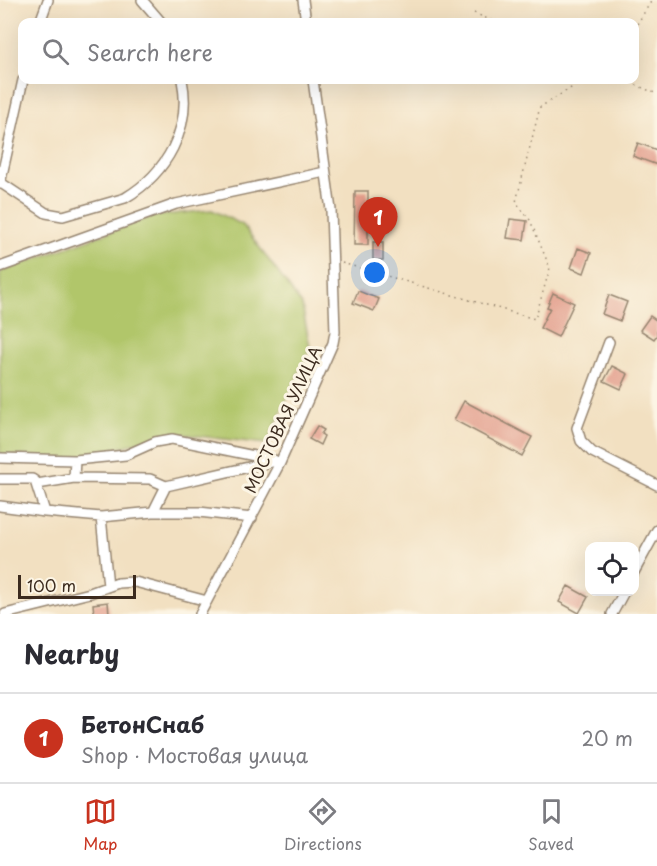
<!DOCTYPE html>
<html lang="en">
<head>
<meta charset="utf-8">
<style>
  :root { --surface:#fff; --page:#f2f2f3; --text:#2b2b33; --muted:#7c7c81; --line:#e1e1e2; --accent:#c8321e }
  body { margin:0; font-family:"Playpen Sans",sans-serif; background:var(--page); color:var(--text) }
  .controls { position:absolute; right:18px; bottom:18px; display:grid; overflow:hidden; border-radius:12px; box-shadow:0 6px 24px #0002 }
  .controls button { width:54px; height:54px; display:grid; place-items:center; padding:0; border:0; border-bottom:2px solid var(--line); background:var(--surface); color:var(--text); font:30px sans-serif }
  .scale { position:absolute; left:18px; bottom:15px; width:118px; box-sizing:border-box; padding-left:6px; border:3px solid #3b2a1e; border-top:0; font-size:16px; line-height:21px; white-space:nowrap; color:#3b2a1e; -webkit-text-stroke:4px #fcf5e5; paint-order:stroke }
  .you { position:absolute; left:375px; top:273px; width:21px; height:21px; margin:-15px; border:4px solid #fff; border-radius:50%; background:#1a73e8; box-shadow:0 0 0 9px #1a73e833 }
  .badge { display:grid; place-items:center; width:39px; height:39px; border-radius:50%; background:var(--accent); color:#fff; font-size:20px; font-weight:700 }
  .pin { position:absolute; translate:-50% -50px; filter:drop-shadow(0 2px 3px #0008) }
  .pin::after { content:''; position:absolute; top:32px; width:21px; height:18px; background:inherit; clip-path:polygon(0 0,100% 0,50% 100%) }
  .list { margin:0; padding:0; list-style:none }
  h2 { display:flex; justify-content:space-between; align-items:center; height:78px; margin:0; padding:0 24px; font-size:26px }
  h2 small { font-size:20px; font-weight:400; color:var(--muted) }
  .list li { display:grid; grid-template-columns:39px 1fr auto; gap:18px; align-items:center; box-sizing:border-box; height:90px; padding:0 24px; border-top:2px solid var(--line) }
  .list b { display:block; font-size:22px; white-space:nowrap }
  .list p { margin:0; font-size:20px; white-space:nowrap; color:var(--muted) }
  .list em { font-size:20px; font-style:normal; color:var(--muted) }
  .icon { flex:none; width:33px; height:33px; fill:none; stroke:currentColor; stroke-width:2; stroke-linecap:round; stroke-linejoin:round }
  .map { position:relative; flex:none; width:657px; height:614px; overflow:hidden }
  .search { position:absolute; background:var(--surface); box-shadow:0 6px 24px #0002; left:18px; right:18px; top:18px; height:66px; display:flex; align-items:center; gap:15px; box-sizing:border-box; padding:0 21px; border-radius:12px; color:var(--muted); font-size:22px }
  .sheet { height:168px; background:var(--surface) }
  nav { display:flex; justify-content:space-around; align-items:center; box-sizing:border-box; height:84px; border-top:2px solid var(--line); background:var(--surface); font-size:16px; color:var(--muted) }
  nav a { display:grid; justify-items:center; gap:3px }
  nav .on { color:var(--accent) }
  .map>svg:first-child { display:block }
</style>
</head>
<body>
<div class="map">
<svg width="657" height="614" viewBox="0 0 657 614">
  <rect width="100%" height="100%" fill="#fcf5e5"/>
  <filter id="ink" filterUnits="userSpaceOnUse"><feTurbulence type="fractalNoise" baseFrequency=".0167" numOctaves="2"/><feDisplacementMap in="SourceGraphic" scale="12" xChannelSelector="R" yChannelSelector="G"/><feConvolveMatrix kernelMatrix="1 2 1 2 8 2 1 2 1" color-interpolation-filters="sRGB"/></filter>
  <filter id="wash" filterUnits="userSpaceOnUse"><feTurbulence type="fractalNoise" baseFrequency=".008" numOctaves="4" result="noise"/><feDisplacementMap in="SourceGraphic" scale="24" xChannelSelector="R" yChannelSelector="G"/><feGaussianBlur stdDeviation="1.35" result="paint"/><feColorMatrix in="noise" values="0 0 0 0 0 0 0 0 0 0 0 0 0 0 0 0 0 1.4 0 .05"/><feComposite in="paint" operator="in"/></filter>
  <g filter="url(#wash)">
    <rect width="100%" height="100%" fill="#f2e0c1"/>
    <path fill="#b1c66a" stroke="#767844" stroke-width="1.5" d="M212 210 243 225 302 305 310 347 267 444 172 433 75 460 0 454V272L153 216Z"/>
    <g id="blocks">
      <path fill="#e29b89" d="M638 143 657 150V165L633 156Z
        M355 191H368V245H354Z
        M510 219 527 221 524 240 507 238Z
        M373 242H383V260H373Z
        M578 248 591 253 584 273 571 268Z
        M358 291 379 299 374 311 353 303Z
        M553 293 574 303 558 337 540 328 550 308 547 307Z
        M609 295 627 302 620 321 602 314Z
        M650 316 657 321V335L654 339 640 330Z
        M612 366 628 374 621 389 604 381Z
        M464 401 532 437 522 456 454 420Z
        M317 426 324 430 321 434 324 436 320 445 309 439Z
        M568 586 588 597 579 613 559 602Z
        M108 602 109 614H94L93 604Z"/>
    </g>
  </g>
  <g filter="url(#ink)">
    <use href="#blocks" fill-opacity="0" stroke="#968570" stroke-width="1.5"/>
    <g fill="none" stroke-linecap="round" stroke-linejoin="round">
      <g stroke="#968570" stroke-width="12">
        <path id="minor" d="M142 0 161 22
          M303 0 306 22
          M40 22 48 0
          M1 183 46 213 63 216 125 198C167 173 192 128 182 80
          M0 184 23 80
          M0 267 176 204 325 172
          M609 342 577 428 581 441 592 452 657 485
          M0 458 75 460 74 478 37 484
          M75 460 126 455 155 442 172 439 274 460
          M74 478 150 479 166 486
          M0 479H32L35 481 45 512 0 506
          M45 512 101 517 153 512 166 486 275 461 280 463
          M153 512H199L252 518
          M101 517 108 586
          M634 572 657 530
          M5 614 90 593 118 583 135 582 207 601
          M200 614 280 463 333 343 335 332 331 210 313 80
          M612 614 624 592"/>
      </g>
      <path stroke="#968570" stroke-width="1.5" stroke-dasharray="1.5 4.5" stroke-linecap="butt" d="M474 13 495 22
        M634 29 652 0
        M625 80 657 94
        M342 263 535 319 550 268 530 220 516 202 540 107 584 80"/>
      <use href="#minor" stroke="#fff" stroke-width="9"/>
    </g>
  </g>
  <g text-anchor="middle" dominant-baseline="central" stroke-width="6" stroke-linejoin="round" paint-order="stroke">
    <g font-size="16" fill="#3b2a1e" stroke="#fcf5e5">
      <text transform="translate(282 419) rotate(-65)">МОСТОВАЯ УЛИЦА</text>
    </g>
  </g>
</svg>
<div class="controls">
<button><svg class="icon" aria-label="locate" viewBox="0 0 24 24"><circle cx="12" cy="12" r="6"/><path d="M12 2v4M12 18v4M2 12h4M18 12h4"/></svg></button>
</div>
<div class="scale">100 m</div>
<div class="you"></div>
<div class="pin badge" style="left:378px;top:247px">1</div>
<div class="search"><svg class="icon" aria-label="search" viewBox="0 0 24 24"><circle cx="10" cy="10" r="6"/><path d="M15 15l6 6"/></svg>Search here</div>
</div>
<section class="sheet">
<h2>Nearby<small></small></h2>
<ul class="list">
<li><span class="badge">1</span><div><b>БетонСнаб</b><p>Shop · Мостовая улица</p></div><em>20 m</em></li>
</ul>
</section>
<nav>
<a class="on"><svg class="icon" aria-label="map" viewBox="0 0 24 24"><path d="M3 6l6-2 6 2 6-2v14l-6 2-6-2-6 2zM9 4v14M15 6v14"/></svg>Map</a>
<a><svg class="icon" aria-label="directions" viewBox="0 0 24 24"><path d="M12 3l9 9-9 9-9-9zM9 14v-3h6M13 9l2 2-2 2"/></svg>Directions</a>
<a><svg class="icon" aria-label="saved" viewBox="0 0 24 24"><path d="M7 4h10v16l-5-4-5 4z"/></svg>Saved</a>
</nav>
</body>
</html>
